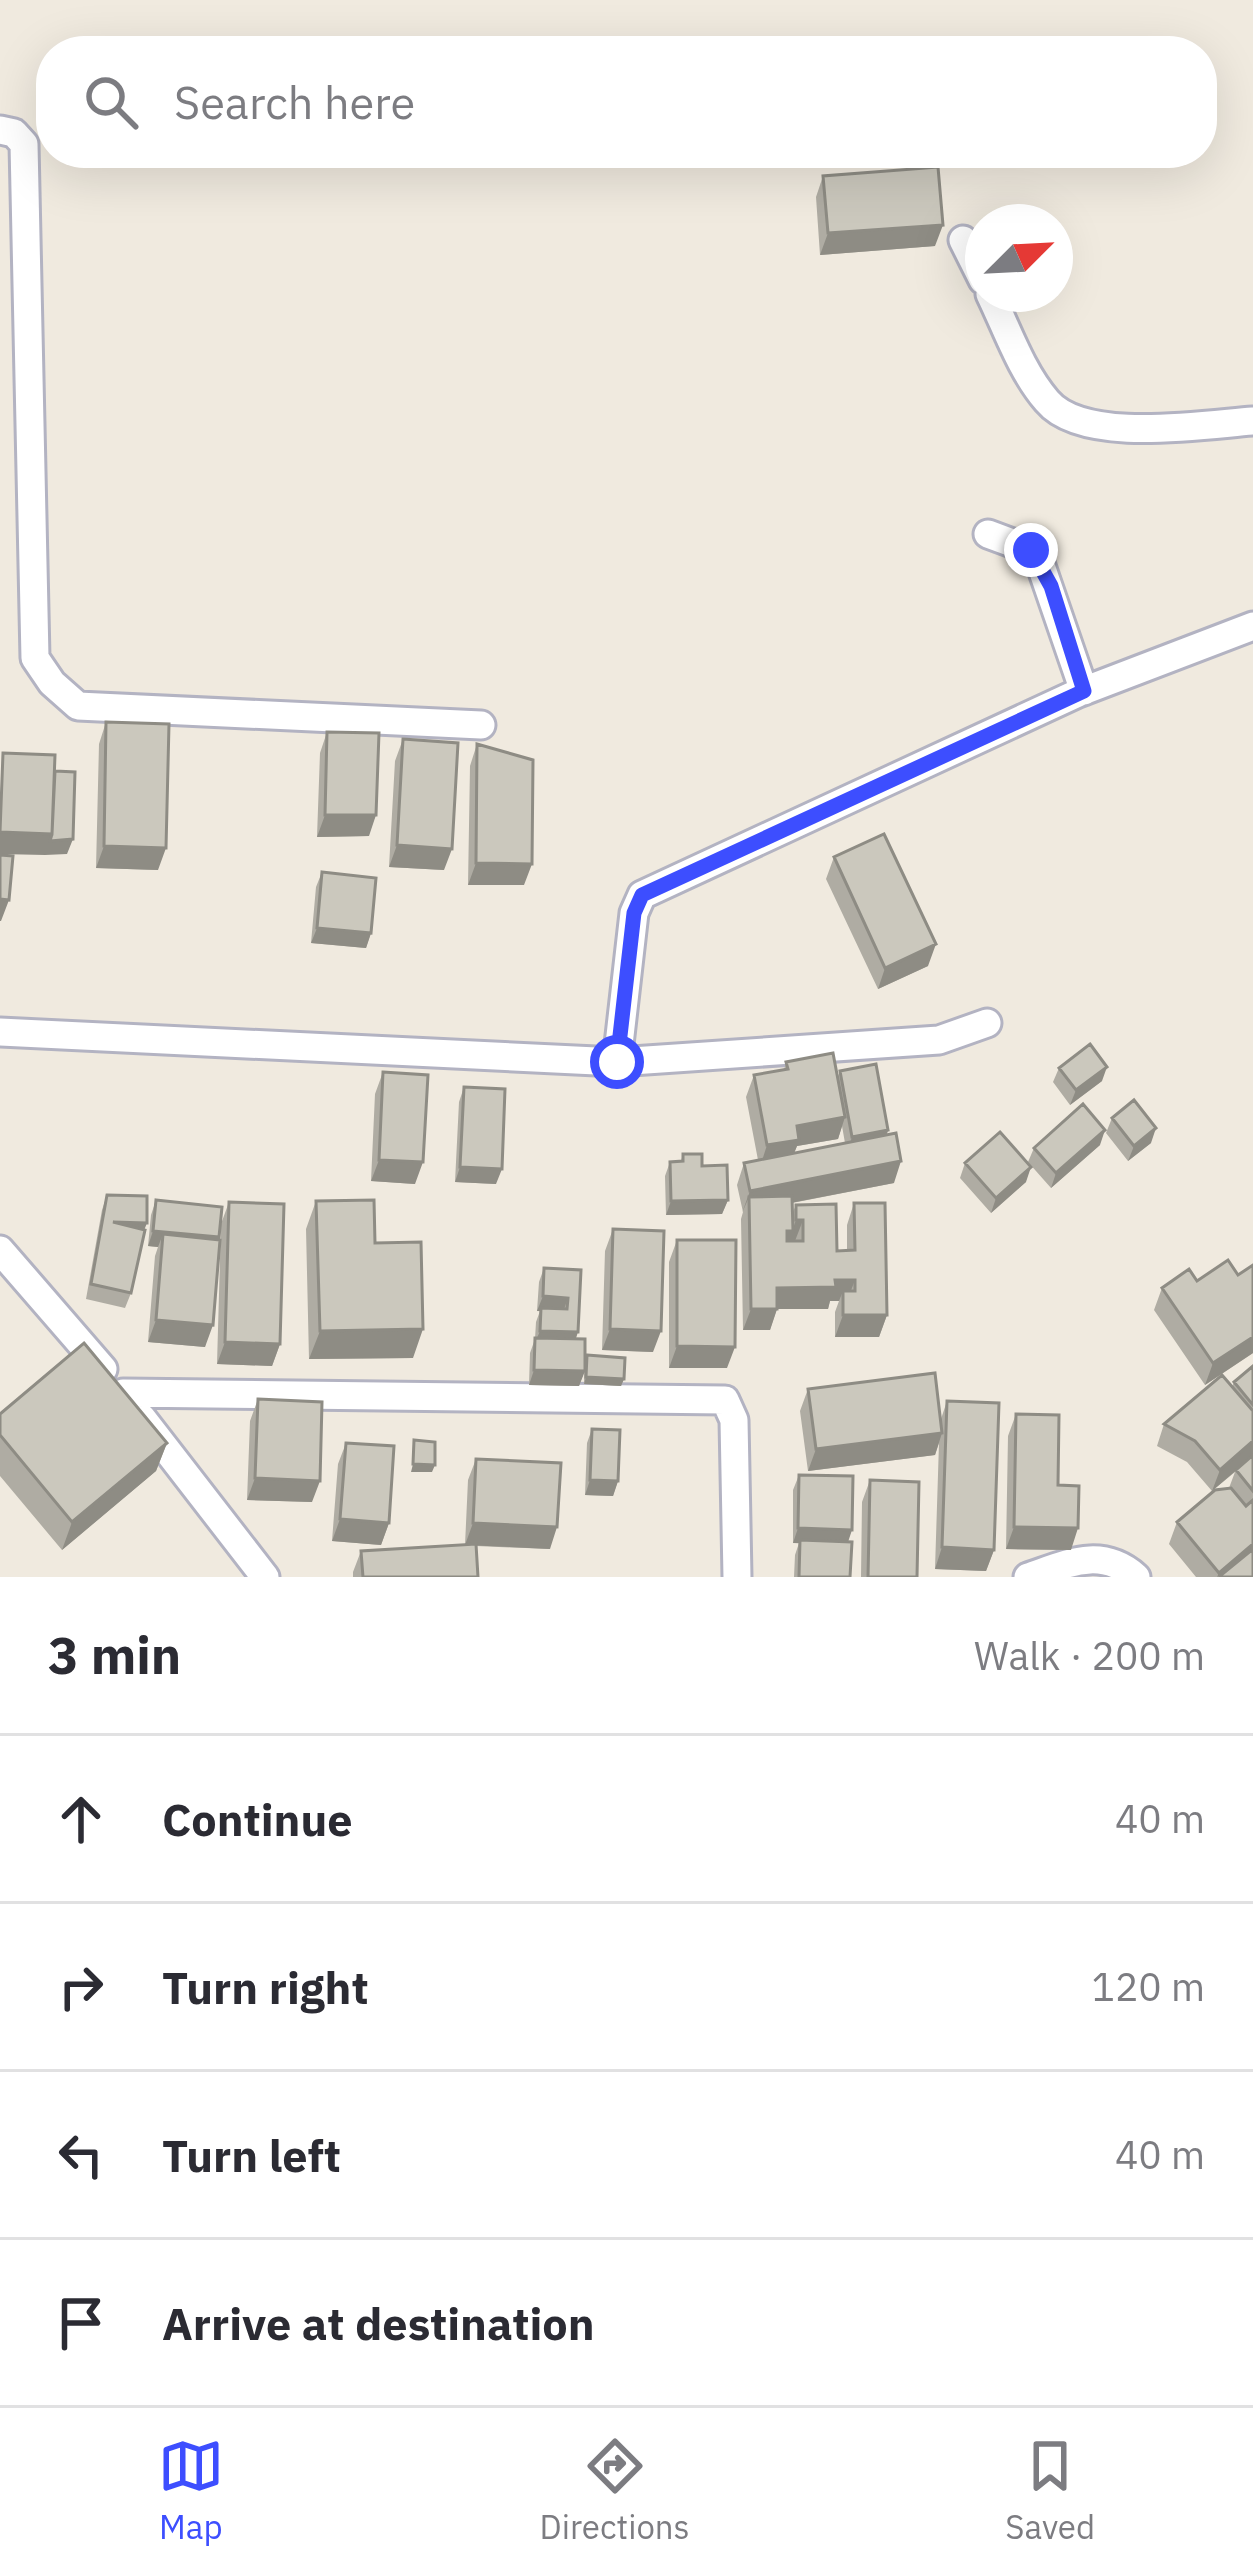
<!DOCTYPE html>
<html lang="en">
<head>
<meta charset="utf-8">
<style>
  :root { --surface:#fff; --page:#f7f7f7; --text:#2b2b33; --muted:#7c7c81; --line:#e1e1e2; --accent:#3d4eff }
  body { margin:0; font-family:"IBM Plex Sans",sans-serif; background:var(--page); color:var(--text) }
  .compass { position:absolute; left:965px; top:204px; width:108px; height:108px; border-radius:50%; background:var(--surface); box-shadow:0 12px 48px #0002; rotate:66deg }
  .stop { position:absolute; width:36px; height:36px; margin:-27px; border:9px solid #3d4eff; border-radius:50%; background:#fff }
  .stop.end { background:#3d4eff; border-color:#fff; box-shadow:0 3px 12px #0008 }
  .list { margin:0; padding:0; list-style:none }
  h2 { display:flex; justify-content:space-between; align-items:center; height:156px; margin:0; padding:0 48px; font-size:51px }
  h2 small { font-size:39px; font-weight:400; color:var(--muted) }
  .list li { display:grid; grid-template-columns:78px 1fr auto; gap:36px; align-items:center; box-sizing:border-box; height:168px; padding:0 48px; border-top:3px solid var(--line) }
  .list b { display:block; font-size:45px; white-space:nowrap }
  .list em { font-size:39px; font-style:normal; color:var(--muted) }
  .icon { flex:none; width:66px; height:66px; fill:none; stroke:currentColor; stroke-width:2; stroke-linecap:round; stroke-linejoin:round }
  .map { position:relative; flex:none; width:1253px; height:1577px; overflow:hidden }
  .search { position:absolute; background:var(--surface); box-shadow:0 12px 48px #0002; left:36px; right:36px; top:36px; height:132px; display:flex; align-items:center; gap:30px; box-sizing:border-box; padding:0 42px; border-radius:48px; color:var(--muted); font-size:45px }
  .sheet { height:828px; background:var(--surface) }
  nav { display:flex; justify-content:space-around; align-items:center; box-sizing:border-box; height:168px; border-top:3px solid var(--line); background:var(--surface); font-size:33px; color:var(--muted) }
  nav a { display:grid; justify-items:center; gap:6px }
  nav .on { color:var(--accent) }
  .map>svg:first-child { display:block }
</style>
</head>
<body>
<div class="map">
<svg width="1253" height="1577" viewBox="0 0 1253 1577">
  <rect width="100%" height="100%" fill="#f0eadf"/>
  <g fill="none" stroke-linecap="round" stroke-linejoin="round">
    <g stroke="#b3b3c2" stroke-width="33">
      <path id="street" d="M0 130 14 133 24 144 35 658 52 683 78 706 481 725
        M963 240 983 280
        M990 294C1007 329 1021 371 1047 401 1083 444 1201 425 1253 421
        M988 534 1031 550 1039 560 1084 691
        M0 1032 617 1062 939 1040 987 1023
        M617 1062 634 913 642 895 1078 693 1253 626
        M0 1250 103 1369
        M123 1393 725 1400 734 1420 737 1577
        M142 1418 265 1577
        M1028 1577C1067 1564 1101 1546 1136 1577"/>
    </g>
    <use href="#street" stroke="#fff" stroke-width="27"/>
  </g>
  <path fill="#afaca3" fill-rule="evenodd" d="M823 176 935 246 820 255 816 197Z
    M106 722 158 870 96 868 99 744Z
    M327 732 369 836 317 837 320 753Z
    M403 739 444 870 389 867 395 761Z
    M477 744 524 885H468L470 766Z
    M834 857 928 966 878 989 826 879Z
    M322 872 371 933 366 948 311 943 316 887Z
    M786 1062 838 1076 840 1071 888 1130 887 1135 894 1183 792 1203V1214L796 1205 837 1251 847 1250V1225L854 1203 887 1315 879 1337H835V1312L839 1301H830L828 1309H777L770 1330H743L741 1219 743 1212 737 1185 744 1163 758 1160 746 1097 754 1075 784 1070ZM842 1126 845 1143 794 1153 797 1146 838 1139Z
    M1059 1068 1102 1081 1070 1105 1053 1082Z
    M383 1072 415 1184 371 1181 375 1094Z
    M464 1087 496 1184 455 1182 459 1102Z
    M1112 1118 1151 1143 1128 1161 1106 1133Z
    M1100 1145 1051 1188 1028 1162 1034 1148Z
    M683 1154 702 1166 728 1200 722 1214 666 1215 665 1176 670 1162 681 1161Z
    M965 1163 1026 1182 991 1213 960 1178Z
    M107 1195 144 1230 131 1293 125 1308 86 1299 102 1210Z
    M156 1200 218 1239 205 1347 148 1342 155 1256 158 1247 148 1246 151 1215Z
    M316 1201 375 1243 413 1358 309 1359 306 1229Z
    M229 1202 280 1344 272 1366 217 1364 221 1224Z
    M613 1229 653 1352 602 1350 605 1251Z
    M677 1240 727 1368H669V1262Z
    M1253 1265V1353L1205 1385 1154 1310 1162 1288 1238 1275Z
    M544 1268 581 1270 576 1339 585 1362 587 1355 624 1379 621 1386 584 1384V1372L579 1386 529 1385 530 1353 535 1339 536 1322 540 1311H537L539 1282Z
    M1253 1366V1577H1196L1169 1544 1177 1522 1229 1488 1235 1472 1212 1491 1187 1462 1157 1446 1164 1424 1232 1387 1234 1382Z
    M808 1389 941 1419 947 1401 994 1550 986 1571 935 1569 939 1443 935 1455 808 1471 800 1411Z
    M258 1399 312 1502 247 1500 250 1421Z
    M0 1414 167 1443 156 1471 62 1550 0 1476Z
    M1016 1414 1058 1485 1071 1550 1006 1549 1008 1436Z
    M592 1429 618 1481 613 1496 585 1495 587 1443Z
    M346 1443 389 1523 381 1545 332 1541 338 1464Z
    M476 1459 550 1549 476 1546 478 1577H353V1572L361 1551 465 1545 468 1480Z
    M799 1475 848 1542 850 1577H794L795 1555 799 1543H793V1490Z
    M870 1480 917 1577H861L862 1502Z"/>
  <path fill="#8e8c84" d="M943 225 935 246 820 255 828 233Z
    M325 815H376L369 836 317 837Z
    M0 832 52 834 73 839 67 854 45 855 0 854Z
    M397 845 452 849 444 870 389 867Z
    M104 846 166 848 158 870 96 868Z
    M476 863 532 864 524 885H468Z
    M0 899 9 900 1 921H0Z
    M317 928 371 933 366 948 311 943Z
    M936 944 928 966 878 989 885 968Z
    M1107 1067 1102 1081 1070 1105 1076 1090Z
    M845 1117 838 1139 797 1146 791 1161 760 1167 767 1145 797 1126Z
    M1156 1128 1151 1143 1128 1161 1134 1146Z
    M888 1130 883 1145 847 1152 852 1137Z
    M1105 1130 1100 1145 1051 1188 1056 1173Z
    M379 1160 423 1162 415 1184 371 1181Z
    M901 1161 894 1183 749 1211V1197L742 1213 750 1191Z
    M460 1167 502 1169 496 1184 455 1182Z
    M1031 1167 1026 1182 991 1213 996 1198Z
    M728 1200 722 1214 666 1215 671 1201Z
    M796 1220H803L795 1241 785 1252 787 1231H792Z
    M113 1222 147 1223 141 1238Z
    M153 1231 219 1237 214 1252 163 1234 158 1247 148 1246Z
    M835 1280H855L847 1301 843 1291 839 1301H830L828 1309H777L770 1330H743L751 1309 777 1288Z
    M543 1296 568 1298 563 1312 537 1311Z
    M843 1315H887L879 1337H835Z
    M156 1320 213 1325 205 1347 148 1342Z
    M423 1329 413 1358 309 1359 320 1331Z
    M610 1329 661 1331 653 1352 602 1350Z
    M540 1331 578 1332 573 1347 534 1345Z
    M1253 1337V1353L1205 1385 1213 1363Z
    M225 1342 280 1344 272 1366 217 1364Z
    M677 1346 735 1347 727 1368H669Z
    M534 1370 585 1371 579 1386 529 1385Z
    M586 1377 624 1379 621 1386 584 1384Z
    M942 1433 935 1455 808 1471 816 1449Z
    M1253 1441V1456L1212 1491 1220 1470Z
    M167 1443 156 1471 62 1550 72 1522Z
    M413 1464 435 1465 432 1472H411Z
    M255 1478 320 1481 312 1502 247 1500Z
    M590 1480 618 1481 613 1496 585 1495Z
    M340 1519 389 1523 381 1545 332 1541Z
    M473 1523 557 1527 550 1549 465 1545Z
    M1014 1527 1078 1528 1071 1550 1006 1549Z
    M798 1528 852 1530 847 1545 793 1543Z
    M1253 1544V1559L1217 1577 1219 1573Z
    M942 1547 994 1550 986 1571 935 1569Z"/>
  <path fill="#cbc8bd" stroke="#8e8c84" stroke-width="3" d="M938 167 943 225 828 233 823 176Z
    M106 722 169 724 166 848 104 846Z
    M327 732 379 733 376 815H325Z
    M403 739 458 743 452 849 397 845Z
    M477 744 533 760 532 864 476 863Z
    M3 753 55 755 52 834 0 832Z
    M55 771 75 772 73 839 50 841 52 834Z
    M884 834 936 944 885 968 834 857Z
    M0 855 13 856 9 900 0 899Z
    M322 872 376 878 371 933 317 928Z
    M1090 1044 1107 1067 1076 1090 1059 1068Z
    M833 1053 845 1117 797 1126 799 1140 767 1145 754 1075 788 1069 786 1062Z
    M876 1064 888 1130 852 1137 840 1071Z
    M383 1072 428 1075 423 1162 379 1160Z
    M464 1087 505 1089 502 1169 460 1167Z
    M1134 1100 1156 1128 1134 1146 1112 1118Z
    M1083 1104 1105 1130 1056 1173 1034 1148Z
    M1000 1132 1031 1167 996 1198 965 1163Z
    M896 1133 901 1161 750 1191 744 1163Z
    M683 1154H702V1166L727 1165 728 1200 671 1201 670 1162 683 1161Z
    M107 1195 147 1196V1223L113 1222 145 1230 131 1293 91 1284Z
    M792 1196 793 1231H787V1241H803V1220H796V1205L836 1204 837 1251 855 1250 854 1203H885L887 1315H843V1291H855V1280H835L836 1287 777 1288V1309H751L749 1197Z
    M156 1200 222 1207 219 1237 153 1231Z
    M374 1200 375 1243 421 1242 423 1329 320 1331 316 1201Z
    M229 1202 284 1204 280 1344 225 1342Z
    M613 1229 664 1231 661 1331 610 1329Z
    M163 1234 220 1240 213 1325 156 1320Z
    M677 1240H736L735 1347 677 1346Z
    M1228 1260 1238 1275 1253 1265V1337L1213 1363 1162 1288 1189 1269 1197 1281Z
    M544 1268 581 1270 578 1332 540 1331 541 1308 567 1309 568 1298 543 1296Z
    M535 1338 585 1339V1371L534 1370Z
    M84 1343 167 1443 72 1522 0 1435V1414Z
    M587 1355 625 1358 624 1379 586 1377Z
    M1253 1366V1405L1234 1382Z
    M935 1373 942 1433 816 1449 808 1389Z
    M1222 1375 1253 1411V1441L1220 1470 1195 1441 1164 1424Z
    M258 1399 322 1402 320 1481 255 1478Z
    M947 1401 999 1403 994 1550 942 1547Z
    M1016 1414 1059 1415 1058 1485 1079 1486 1078 1528 1014 1527Z
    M592 1429 620 1430 618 1481 590 1480Z
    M414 1440 435 1442V1465L413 1464Z
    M346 1443 394 1446 389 1523 340 1519Z
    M1253 1455V1491L1236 1470Z
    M476 1459 561 1463 557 1527 473 1523Z
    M799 1475 853 1476 852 1530 798 1528Z
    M870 1480 919 1482 917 1577H868Z
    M1231 1488 1246 1506 1253 1500V1544L1219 1573 1177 1522 1215 1490Z
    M800 1540 852 1542 850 1577H799Z
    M476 1544 478 1577H363L361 1551Z
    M1253 1549V1577H1221L1220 1576Z"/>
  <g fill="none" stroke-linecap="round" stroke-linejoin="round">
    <path stroke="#3d4eff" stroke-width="15" d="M617 1062 634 913 642 895 1084 691 1051 586 1031 550"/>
  </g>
</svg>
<svg class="compass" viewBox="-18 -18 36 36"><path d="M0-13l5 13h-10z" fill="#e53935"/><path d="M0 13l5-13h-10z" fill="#7c7c81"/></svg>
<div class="stop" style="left:617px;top:1062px"></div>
<div class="stop end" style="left:1031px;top:550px"></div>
<div class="search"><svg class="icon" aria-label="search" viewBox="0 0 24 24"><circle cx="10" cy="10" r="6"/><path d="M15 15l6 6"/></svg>Search here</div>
</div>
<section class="sheet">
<h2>3 min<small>Walk · 200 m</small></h2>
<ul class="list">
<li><svg class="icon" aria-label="ahead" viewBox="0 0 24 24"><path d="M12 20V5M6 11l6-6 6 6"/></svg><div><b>Continue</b></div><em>40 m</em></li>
<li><svg class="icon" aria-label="right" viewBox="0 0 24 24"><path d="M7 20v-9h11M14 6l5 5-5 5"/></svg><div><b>Turn right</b></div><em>120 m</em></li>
<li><svg class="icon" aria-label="left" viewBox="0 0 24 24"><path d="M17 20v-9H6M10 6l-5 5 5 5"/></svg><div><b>Turn left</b></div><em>40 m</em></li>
<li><svg class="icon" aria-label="arrive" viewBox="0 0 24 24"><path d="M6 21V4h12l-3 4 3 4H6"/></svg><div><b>Arrive at destination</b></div></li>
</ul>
</section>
<nav>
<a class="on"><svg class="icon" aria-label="map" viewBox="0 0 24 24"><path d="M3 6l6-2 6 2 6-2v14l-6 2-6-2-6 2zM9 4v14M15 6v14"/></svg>Map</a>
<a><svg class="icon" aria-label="directions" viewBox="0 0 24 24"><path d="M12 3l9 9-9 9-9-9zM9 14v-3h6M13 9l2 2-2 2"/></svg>Directions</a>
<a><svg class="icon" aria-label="saved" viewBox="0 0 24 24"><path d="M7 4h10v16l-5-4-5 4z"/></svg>Saved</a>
</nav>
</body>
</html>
